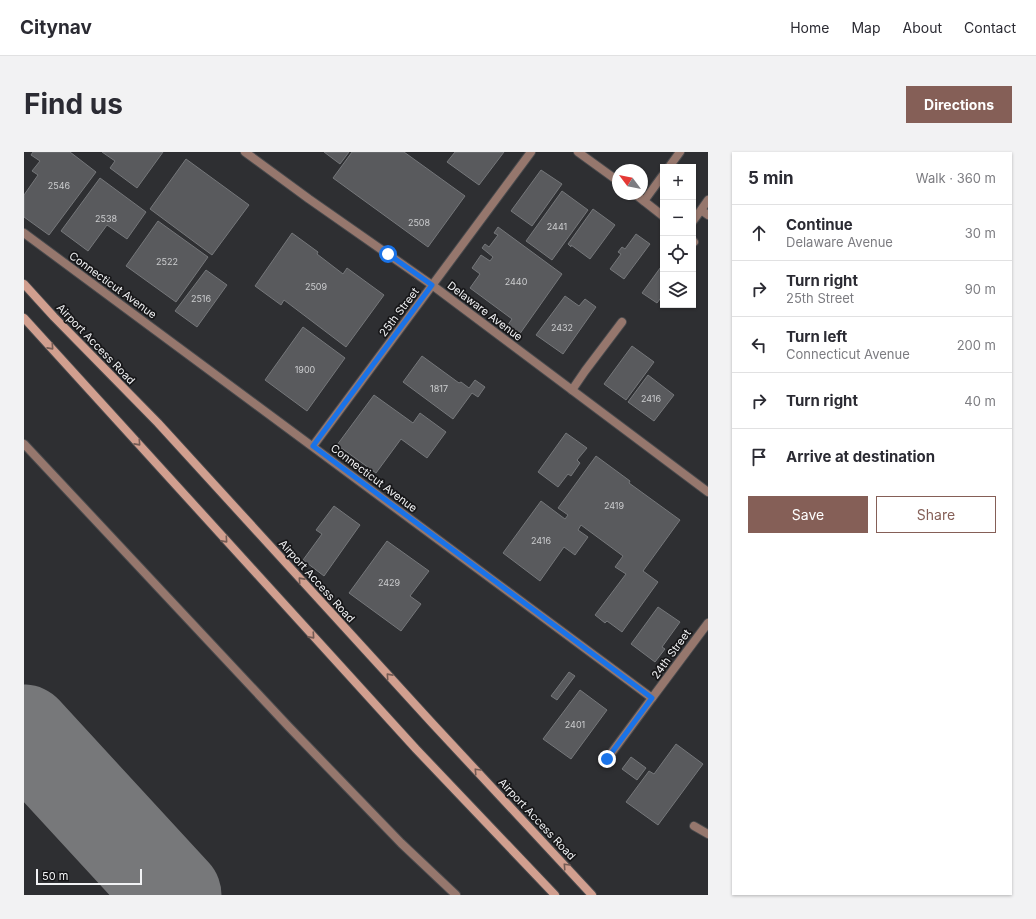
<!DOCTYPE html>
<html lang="en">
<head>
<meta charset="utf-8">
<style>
  :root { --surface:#fff; --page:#f2f2f3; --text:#2b2b33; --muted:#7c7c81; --line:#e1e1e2; --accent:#855f57 }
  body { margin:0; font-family:Inter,sans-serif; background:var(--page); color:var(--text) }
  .controls { position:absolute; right:12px; top:12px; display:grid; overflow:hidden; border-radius:0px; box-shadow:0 1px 3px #0004 }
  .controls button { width:36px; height:36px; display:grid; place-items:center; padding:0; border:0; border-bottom:1px solid var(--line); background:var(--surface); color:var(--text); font:20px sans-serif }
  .compass { position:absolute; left:588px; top:12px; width:36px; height:36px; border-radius:50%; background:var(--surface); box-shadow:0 1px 3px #0004; rotate:302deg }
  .scale { position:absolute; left:12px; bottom:10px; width:106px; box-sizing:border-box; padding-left:4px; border:2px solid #f2f3f5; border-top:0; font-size:11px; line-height:14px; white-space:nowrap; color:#f2f3f5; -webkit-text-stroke:3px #171719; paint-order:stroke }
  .stop { position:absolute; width:12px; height:12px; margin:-9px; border:3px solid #1a73e8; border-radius:50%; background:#fff }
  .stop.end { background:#1a73e8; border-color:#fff; box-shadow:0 1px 4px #0008 }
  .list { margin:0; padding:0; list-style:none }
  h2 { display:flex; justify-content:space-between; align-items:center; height:52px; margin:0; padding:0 16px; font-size:17px }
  h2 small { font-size:13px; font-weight:400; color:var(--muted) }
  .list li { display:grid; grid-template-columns:26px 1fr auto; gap:12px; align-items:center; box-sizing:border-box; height:56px; padding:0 16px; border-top:1px solid var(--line) }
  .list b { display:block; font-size:15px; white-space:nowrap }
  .list p { margin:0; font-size:13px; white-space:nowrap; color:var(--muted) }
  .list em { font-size:13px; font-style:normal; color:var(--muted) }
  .actions { display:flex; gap:8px; padding:12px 16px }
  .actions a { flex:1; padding:9px 0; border:1px solid var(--accent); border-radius:0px; text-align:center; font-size:14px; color:var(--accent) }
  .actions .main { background:var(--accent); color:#fff }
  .icon { flex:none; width:22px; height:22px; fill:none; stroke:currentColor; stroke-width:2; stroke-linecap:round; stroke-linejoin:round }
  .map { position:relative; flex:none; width:684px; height:743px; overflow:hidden; border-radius:0px }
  header { display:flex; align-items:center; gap:24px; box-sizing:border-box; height:56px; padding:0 20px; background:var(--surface); border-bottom:1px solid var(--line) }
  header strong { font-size:19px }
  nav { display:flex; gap:22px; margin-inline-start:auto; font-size:14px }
  .intro { display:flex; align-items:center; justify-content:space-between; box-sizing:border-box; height:96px; padding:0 24px }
  h1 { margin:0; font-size:28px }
  .button { padding:10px 18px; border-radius:0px; background:var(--accent); color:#fff; font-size:14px; font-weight:700 }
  main { display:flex; gap:24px; padding:0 24px }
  aside { flex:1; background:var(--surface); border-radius:0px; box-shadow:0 1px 3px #0004 }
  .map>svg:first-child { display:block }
</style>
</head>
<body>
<header>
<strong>Citynav</strong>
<nav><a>Home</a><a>Map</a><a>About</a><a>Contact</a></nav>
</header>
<div class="intro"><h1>Find us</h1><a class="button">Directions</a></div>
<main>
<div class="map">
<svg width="684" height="743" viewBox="0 0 684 743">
  <rect width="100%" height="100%" fill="#2e2f32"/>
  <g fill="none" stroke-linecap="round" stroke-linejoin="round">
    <path stroke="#77787a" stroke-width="95" d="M0 580 150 743"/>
  </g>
  <path fill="#595a5d" stroke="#75777a" d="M9 0H46L72 20 25 83 0 65V43L14 23 8 19 16 9 7 3Z
    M78 0H139L113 36 86 16 91 9Z
    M300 0H325L316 12Z
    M328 0H380L441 44 404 95 309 26Z
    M431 0H480L455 33 423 10Z
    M162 7 225 53 188 103 126 57Z
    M517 18 538 32 508 74 487 59Z
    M76 26 122 60 103 87 83 73 64 99 37 79Z
    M538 39 564 58 528 108 502 89Z
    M569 57 591 73 566 107 547 93V95L544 92Z
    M134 69 184 105 152 150 102 114Z
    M474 75 538 122 495 183 483 174 488 167 446 136 456 122 448 116 457 103 466 109 469 105 458 96 461 92 465 95 474 83 470 81Z
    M268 81 294 100 293 102 319 122 323 116 360 143 322 195 260 148 257 153 231 134Z
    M612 82 626 92 600 127 586 117 597 102 594 100 598 95 601 97Z
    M639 112V143L633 151 618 141Z
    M182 118 203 133 173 175 151 159Z
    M541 144 555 154 561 147 572 155 539 202 512 183Z
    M279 175 321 206 283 259 241 228Z
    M608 194 630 210 602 248 580 232Z
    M398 204 435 231 437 230 445 236 451 228 461 235 454 245 448 241 429 267 379 230Z
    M624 223 650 243 630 269 604 250Z
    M350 243 389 271 396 261 422 280 403 306 377 287 352 321 313 293Z
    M542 281 563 296 553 308 556 311 547 324 544 322 534 335 514 320Z
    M572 304 606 329 605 331 656 368 619 419 634 430 598 480 583 469 581 471 571 463 602 422 591 415 599 404 557 373 554 378 564 385 551 403 540 395 516 429 479 401 517 349 541 367 544 363 534 356Z
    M310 354 336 373 300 424 279 408 298 382 292 378Z
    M363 389 405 419 386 444 397 452 377 479 325 441Z
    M634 455 656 470 638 495 641 497 631 510 607 492Z
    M545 520 551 524 533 548 527 544Z
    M556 538 583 558 547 607 519 587Z
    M652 592 679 612 634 673 602 650 625 619 630 622Z
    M607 605 622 616 613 628 598 617Z"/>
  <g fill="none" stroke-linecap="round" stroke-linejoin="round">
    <g stroke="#494a4d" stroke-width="10">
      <path id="lane" d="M645 15 656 0
        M684 48 677 58 684 63
        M620 49 639 23
        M669 69 677 58
        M548 238 561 219 598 170
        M0 292 265 575 377 691 432 743
        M583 607 628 546
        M670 674 684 682"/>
    </g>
    <g stroke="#494a4d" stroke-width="10">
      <path id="street" d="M221 0 285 47 408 133 684 340
        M554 0 594 29
        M611 42 639 64
        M0 81 628 546 684 471
        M669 89 670 90
        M289 294 507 0"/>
    </g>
    <g stroke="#494a4d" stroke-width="10">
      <path id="secondary" d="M0 132 30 165 134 271 408 571 568 743
        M0 166 392 597 531 743"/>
    </g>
    <use href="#lane" stroke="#96776d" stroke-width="8"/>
    <use href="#street" stroke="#96776d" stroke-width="8"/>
    <use href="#secondary" stroke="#d19f8f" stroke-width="8"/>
  </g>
  <defs><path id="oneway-chevron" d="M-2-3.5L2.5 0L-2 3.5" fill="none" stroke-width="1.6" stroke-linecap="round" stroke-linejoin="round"/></defs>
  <g stroke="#745b54">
    <use href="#oneway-chevron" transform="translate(27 195) rotate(48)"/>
    <use href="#oneway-chevron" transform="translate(114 291) rotate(48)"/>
    <use href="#oneway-chevron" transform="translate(201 388) rotate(48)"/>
    <use href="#oneway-chevron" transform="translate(277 428) rotate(-132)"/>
    <use href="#oneway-chevron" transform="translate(288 484) rotate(48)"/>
    <use href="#oneway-chevron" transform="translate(365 524) rotate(-132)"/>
    <use href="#oneway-chevron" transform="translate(453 619) rotate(-133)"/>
    <use href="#oneway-chevron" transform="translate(542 714) rotate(-133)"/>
  </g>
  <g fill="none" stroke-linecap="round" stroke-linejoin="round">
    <path stroke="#1a73e8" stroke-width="5" d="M364 102 408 133 289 294 628 546 583 607"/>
  </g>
  <g text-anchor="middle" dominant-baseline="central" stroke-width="3.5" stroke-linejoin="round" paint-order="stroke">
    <g font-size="9" fill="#cccdcf">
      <text x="35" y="33">2546</text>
      <text x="82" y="66">2538</text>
      <text x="395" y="70">2508</text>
      <text x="533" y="74">2441</text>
      <text x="143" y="109">2522</text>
      <text x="492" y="129">2440</text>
      <text x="292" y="134">2509</text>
      <text x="177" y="146">2516</text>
      <text x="538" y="175">2432</text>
      <text x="281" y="217">1900</text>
      <text x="415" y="236">1817</text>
      <text x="627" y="246">2416</text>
      <text x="590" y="353">2419</text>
      <text x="517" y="388">2416</text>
      <text x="365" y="430">2429</text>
      <text x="551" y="572">2401</text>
    </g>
    <g font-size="11" fill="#f2f3f5" stroke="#171719">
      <text transform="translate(89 133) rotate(36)">Connecticut Avenue</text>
      <text transform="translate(461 159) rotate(37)">Delaware Avenue</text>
      <text transform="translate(375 160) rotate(-53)">25th Street</text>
      <text transform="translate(72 192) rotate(46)">Airport Access Road</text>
      <text transform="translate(350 326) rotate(37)">Connecticut Avenue</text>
      <text transform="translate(293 429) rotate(48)">Airport Access Road</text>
      <text transform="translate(647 502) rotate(-54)">24th Street</text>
      <text transform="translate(513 667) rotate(47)">Airport Access Road</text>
    </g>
  </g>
</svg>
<div class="controls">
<button>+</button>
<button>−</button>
<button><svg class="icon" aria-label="locate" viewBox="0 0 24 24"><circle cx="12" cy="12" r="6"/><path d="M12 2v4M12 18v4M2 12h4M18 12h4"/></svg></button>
<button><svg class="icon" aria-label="layers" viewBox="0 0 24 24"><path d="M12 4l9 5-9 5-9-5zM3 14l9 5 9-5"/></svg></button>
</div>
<svg class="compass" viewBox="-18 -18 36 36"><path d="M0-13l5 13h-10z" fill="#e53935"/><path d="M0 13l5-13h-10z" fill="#7c7c81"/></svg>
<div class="scale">50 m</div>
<div class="stop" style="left:364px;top:102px"></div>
<div class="stop end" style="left:583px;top:607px"></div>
</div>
<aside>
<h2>5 min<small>Walk · 360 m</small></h2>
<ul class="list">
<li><svg class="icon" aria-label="ahead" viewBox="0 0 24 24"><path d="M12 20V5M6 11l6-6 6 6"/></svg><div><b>Continue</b><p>Delaware Avenue</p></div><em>30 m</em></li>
<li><svg class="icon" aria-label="right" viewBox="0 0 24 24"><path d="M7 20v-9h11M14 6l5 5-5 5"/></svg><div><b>Turn right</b><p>25th Street</p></div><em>90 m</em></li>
<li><svg class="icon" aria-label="left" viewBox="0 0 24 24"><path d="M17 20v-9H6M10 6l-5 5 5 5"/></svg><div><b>Turn left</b><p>Connecticut Avenue</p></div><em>200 m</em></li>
<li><svg class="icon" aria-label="right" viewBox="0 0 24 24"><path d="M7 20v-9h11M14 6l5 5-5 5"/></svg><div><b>Turn right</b></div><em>40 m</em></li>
<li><svg class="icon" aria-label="arrive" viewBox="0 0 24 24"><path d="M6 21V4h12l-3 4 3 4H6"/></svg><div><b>Arrive at destination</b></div></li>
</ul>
<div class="actions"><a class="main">Save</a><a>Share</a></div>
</aside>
</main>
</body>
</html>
